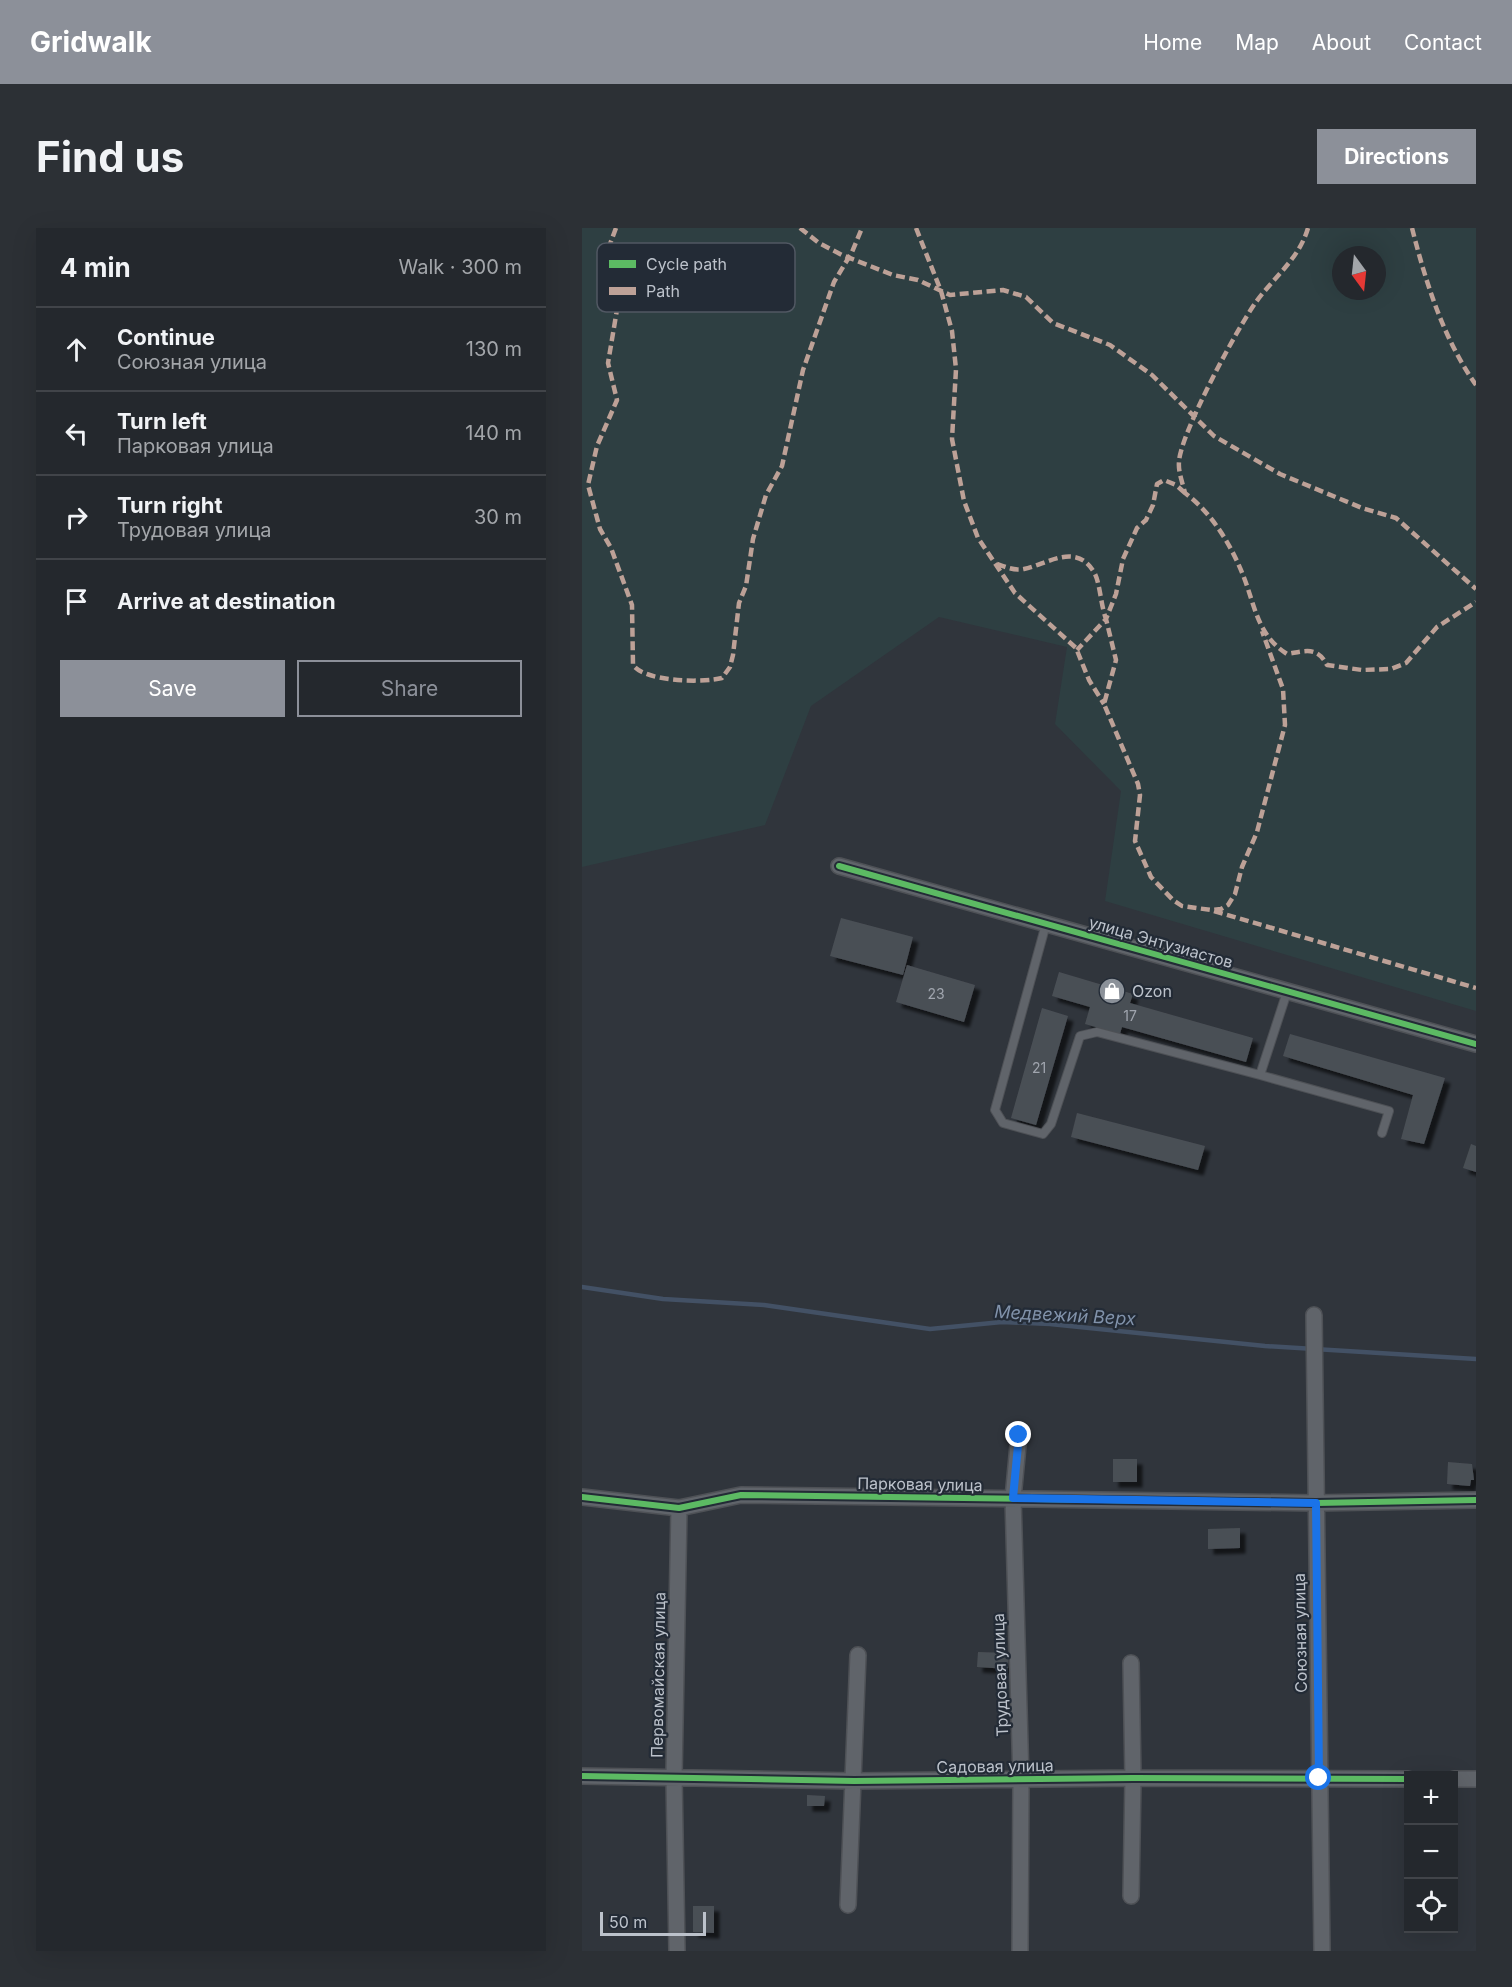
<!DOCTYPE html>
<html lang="en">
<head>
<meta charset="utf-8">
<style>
  :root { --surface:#24282d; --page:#2c3035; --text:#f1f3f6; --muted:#a3a6aa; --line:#414449; --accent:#8c9099 }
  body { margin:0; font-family:Inter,sans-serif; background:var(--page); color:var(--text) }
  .controls { position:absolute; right:18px; bottom:18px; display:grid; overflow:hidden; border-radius:0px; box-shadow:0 6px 24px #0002 }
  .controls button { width:54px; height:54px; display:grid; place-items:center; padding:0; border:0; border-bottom:2px solid var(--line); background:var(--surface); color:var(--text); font:30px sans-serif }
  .compass { position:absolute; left:750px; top:18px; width:54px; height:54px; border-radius:50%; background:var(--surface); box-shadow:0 6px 24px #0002; rotate:165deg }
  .scale { position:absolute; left:18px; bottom:15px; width:106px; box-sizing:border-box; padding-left:6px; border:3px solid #bcc2cb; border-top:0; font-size:16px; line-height:21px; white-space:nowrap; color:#bcc2cb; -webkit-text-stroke:4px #232b36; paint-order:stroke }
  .stop { position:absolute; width:18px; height:18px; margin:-14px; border:4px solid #1a73e8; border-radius:50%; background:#fff }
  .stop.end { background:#1a73e8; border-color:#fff; box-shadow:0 2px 6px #0008 }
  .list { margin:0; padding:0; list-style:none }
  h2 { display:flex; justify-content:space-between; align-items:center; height:78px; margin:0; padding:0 24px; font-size:26px }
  h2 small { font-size:20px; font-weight:400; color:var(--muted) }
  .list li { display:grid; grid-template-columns:39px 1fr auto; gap:18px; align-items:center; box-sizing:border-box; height:84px; padding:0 24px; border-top:2px solid var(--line) }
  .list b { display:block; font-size:22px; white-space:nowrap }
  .list p { margin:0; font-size:20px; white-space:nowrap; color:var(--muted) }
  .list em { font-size:20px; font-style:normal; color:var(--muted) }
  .actions { display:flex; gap:12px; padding:18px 24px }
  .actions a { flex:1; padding:14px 0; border:2px solid var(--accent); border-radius:0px; text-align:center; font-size:21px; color:var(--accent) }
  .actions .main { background:var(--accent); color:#fff }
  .icon { flex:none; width:33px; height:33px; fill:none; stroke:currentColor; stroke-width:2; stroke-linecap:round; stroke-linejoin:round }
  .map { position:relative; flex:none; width:894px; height:1723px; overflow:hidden; border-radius:0px }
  header { display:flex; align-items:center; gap:36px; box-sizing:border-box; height:84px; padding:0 30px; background:var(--accent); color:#fff }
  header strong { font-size:28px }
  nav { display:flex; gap:33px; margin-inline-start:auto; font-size:21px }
  .intro { display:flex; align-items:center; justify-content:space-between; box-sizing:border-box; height:144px; padding:0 36px }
  h1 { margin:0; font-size:42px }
  .button { padding:15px 27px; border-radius:0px; background:var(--accent); color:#fff; font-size:21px; font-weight:700 }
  main { display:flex; gap:36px; padding:0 36px }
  aside { flex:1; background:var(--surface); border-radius:0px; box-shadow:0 6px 24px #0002 }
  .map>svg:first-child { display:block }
</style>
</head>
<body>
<header>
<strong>Gridwalk</strong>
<nav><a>Home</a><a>Map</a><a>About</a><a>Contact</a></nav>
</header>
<div class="intro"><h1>Find us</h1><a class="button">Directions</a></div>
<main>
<aside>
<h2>4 min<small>Walk · 300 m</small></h2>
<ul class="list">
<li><svg class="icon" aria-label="ahead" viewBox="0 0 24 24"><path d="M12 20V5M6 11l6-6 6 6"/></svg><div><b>Continue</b><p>Союзная улица</p></div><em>130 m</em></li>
<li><svg class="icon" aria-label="left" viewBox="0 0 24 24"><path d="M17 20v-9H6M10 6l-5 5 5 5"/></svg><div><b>Turn left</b><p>Парковая улица</p></div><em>140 m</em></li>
<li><svg class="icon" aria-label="right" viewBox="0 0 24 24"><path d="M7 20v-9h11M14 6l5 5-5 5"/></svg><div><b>Turn right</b><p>Трудовая улица</p></div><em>30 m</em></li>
<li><svg class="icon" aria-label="arrive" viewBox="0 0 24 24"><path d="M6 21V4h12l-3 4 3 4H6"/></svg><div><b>Arrive at destination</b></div></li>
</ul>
<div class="actions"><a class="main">Save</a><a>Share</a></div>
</aside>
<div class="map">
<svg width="894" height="1723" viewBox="0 0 894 1723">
  <defs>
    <filter id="shadow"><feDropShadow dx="5.5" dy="5.5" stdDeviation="1.5" flood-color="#0009"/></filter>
  </defs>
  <rect width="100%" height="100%" fill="#30353c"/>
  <path fill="#2e3f42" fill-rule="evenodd" d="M0 0H894V783L523 673 539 563 473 496 485 419 357 389 229 478 183 597 0 639ZM759 27H795V63H759Z"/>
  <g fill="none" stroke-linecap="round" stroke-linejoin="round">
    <path stroke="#435165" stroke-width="4.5" d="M0 1059 81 1071 182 1077 348 1101 420 1094 468 1096 683 1118 894 1131"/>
  </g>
  <path fill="#4a4f55" filter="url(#shadow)" d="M259 690 331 709 321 747 248 728Z
    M325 737 393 757 382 794 314 774Z
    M477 744 551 766 548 775 671 810 664 834 540 799 538 806 503 796 508 779 470 768Z
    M460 780 486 788 454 897 429 890Z
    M708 806 863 850 842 916 819 911 831 867 701 828Z
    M495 885 623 918 616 942 489 909Z
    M889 916 894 918V944L881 940Z
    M531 1231H555V1254H531Z
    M866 1234 890 1236 892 1252H889L888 1258 865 1256Z
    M658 1300V1320L626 1321V1301Z
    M396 1424 427 1425 426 1441 395 1439Z
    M225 1567 243 1568 242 1578H225Z
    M111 1678H132V1705L111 1704Z"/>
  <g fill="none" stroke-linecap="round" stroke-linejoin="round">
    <g stroke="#4e5156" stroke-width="10">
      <path id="lane" d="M464 696 413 882 421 895 461 906 469 896 498 808 515 804 678 847 705 764
        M678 847 807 883 800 905"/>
    </g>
    <g stroke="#4e5156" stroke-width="18">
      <path id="street" d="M257 638 894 816
        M732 1087 740 1723
        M437 1207 431 1270 439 1552 438 1723
        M0 1269 97 1280 159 1267 734 1275 894 1272
        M0 1548 272 1553 551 1550 826 1551
        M872 1551H894
        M549 1668 551 1550 549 1435
        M266 1677 276 1427
        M95 1723 92 1548 97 1280"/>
    </g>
    <use href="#lane" stroke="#60646a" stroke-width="8"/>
    <use href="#street" stroke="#60646a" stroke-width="15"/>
    <path stroke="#bda197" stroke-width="4.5" stroke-dasharray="9 4.5" stroke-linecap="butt" d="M34 0 28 16 40 52 26 135 35 172 15 218 6 257 18 301 29 320 50 377 51 437C63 454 121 455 140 450L148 439 151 427 157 375 164 358 171 311 184 267 200 238 221 142 252 54 270 24 280 0
      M218 0 237 15 260 27 311 47 336 52 368 67 421 62 444 69 471 95 528 117 570 147 632 208 698 246 780 280 814 290 894 361
      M334 0 359 63 370 103 374 141 370 211 382 273 396 310 433 365 494 420 507 452 522 476
      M726 0C717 31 692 49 674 74 656 99 598 206 597 234 596 244 601 256 603 265 630 285 649 317 661 347 673 377 675 407 705 426 724 423 735 418 745 437L780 442 809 441 824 435 855 399 894 374
      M830 0C844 55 861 110 894 157
      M603 265 594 257 582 252 575 256 571 277 564 292 555 300 541 331 534 366 524 391 534 432 522 476 556 556 558 567 553 613 569 649 591 672 600 678 629 682 639 681 646 677 653 666 660 639 675 604 703 497 701 461 680 403
      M415 336C424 339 432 343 442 341 466 336 495 313 513 346 518 356 519 378 524 391L495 422
      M632 683 894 760"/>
    <g stroke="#232b36" stroke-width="10">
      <path id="cycleway" d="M257 638 894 816
        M0 1269 97 1280 159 1267 734 1275 894 1272
        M0 1548 272 1553 551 1550 826 1551"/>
    </g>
    <use href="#cycleway" stroke="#5cba63" stroke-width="6"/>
  </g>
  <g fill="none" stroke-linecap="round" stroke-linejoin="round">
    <path stroke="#1a73e8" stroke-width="8" d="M437 1207 431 1270 734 1275 737 1550"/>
  </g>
  <defs>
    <g id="shop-disc" transform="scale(1.35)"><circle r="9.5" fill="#8b9199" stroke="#232b36"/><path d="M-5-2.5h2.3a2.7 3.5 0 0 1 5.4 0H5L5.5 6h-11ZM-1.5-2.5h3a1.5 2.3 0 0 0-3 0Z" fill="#fff"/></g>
  </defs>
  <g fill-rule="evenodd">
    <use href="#shop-disc" x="530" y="763"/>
  </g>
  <g text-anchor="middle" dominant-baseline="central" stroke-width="4.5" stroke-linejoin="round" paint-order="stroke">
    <g font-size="14" fill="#a0a5ae">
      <text x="354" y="765">23</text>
      <text x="548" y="787">17</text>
      <text x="457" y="839">21</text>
    </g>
    <g font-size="16" fill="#bcc2cb" stroke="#232b36">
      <text transform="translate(579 714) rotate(16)">улица Энтузиастов</text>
      <text transform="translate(338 1256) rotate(1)">Парковая улица</text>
      <text transform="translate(718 1405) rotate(-91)">Союзная улица</text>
      <text transform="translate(76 1447) rotate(-89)">Первомайская улица</text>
      <text transform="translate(418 1447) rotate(-92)">Трудовая улица</text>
      <text transform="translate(413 1538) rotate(-1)">Садовая улица</text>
    </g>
    <g font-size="16" fill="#bcc2cb" stroke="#232b36" text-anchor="start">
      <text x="550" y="763">Ozon</text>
    </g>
    <g font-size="18" font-style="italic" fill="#8192aa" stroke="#232b36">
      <text transform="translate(483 1087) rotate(3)">Медвежий Верх</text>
    </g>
  </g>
  <rect x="15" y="15" width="198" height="69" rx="9" fill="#232b36" stroke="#515863" stroke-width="1.5"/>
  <rect x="27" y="32" width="27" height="8" fill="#5cba63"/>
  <rect x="27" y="59" width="27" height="8" fill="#bda197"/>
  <g font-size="16" fill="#bcc2cb">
    <text x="64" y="42">Cycle path</text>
    <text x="64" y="69">Path</text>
  </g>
</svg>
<div class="controls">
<button>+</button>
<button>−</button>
<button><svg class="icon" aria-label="locate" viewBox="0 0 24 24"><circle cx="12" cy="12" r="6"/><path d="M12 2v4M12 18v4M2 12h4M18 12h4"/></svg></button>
</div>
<svg class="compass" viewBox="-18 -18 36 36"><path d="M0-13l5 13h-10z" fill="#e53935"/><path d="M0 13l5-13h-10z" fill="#a3a6aa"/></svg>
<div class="scale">50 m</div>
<div class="stop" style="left:737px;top:1550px"></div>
<div class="stop end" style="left:437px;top:1207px"></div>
</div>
</main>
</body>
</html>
